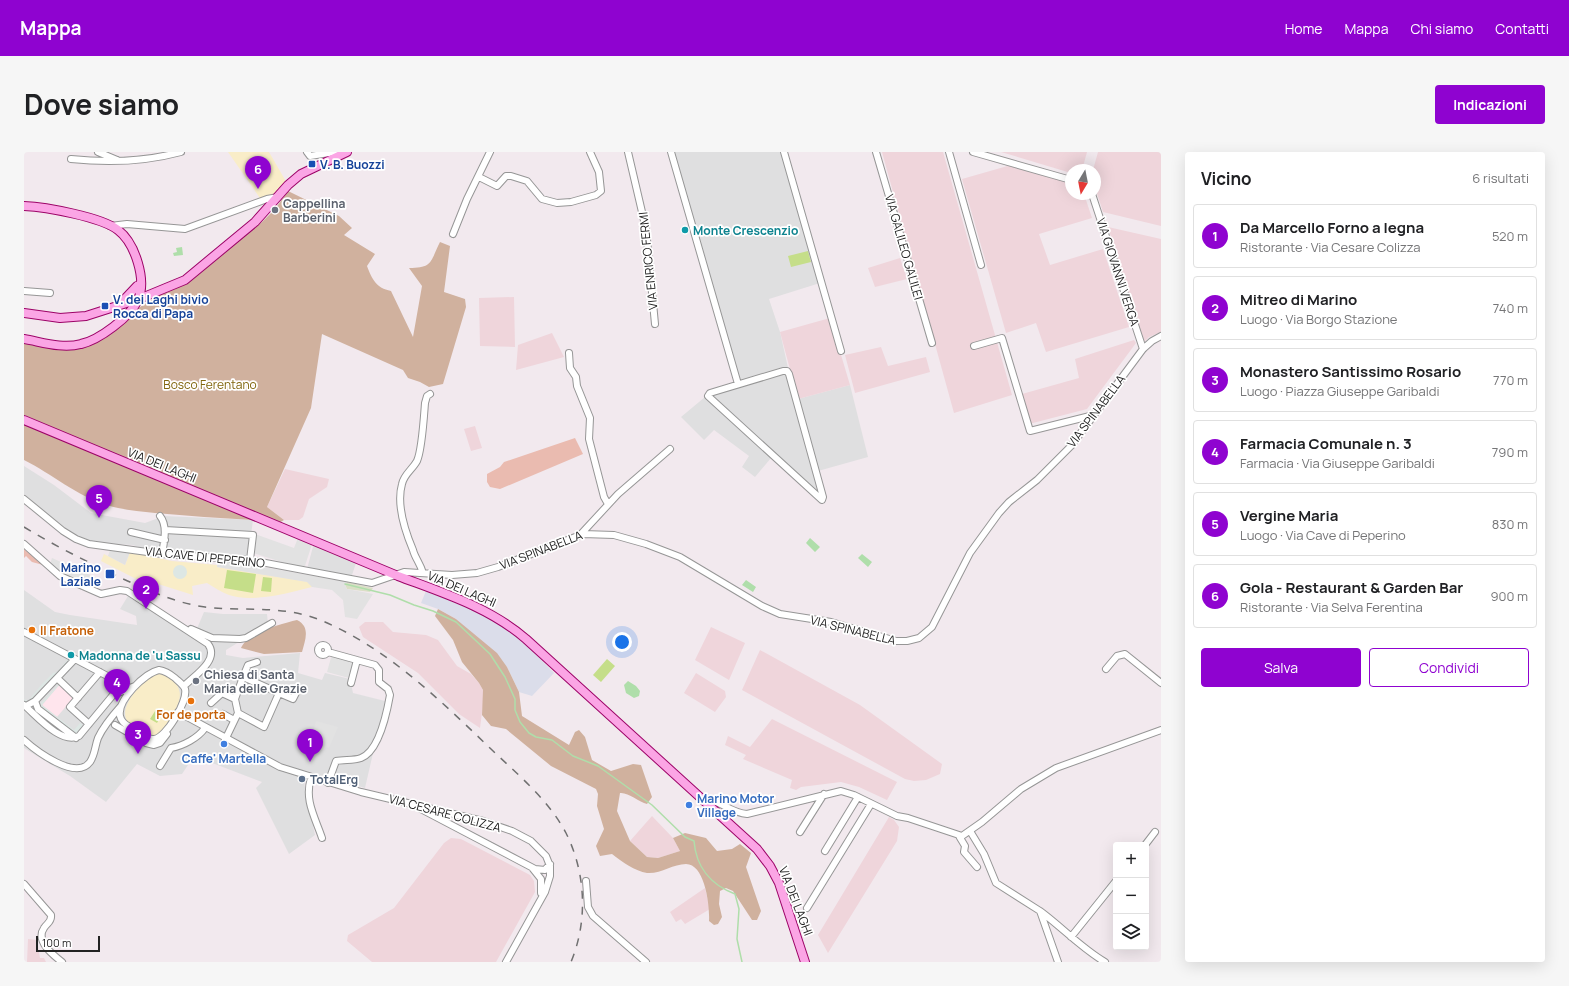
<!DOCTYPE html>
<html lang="it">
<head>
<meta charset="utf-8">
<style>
  :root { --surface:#fff; --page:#f6f6f6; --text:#202124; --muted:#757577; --line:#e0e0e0; --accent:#8f03d0 }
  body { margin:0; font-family:Manrope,sans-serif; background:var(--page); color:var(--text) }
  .controls { position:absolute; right:12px; bottom:12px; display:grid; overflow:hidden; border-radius:4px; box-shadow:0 4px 16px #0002 }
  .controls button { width:36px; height:36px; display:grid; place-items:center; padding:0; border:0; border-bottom:1px solid var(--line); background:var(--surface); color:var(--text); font:20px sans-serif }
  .compass { position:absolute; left:1041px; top:12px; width:36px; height:36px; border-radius:50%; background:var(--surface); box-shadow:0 4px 16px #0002; rotate:190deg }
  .scale { position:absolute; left:12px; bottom:10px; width:64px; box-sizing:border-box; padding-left:4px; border:2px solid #222; border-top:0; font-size:11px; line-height:14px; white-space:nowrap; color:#222; -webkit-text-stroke:3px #fff; paint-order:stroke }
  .you { position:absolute; left:598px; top:490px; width:14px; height:14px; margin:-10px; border:3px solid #fff; border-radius:50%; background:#1a73e8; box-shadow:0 0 0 6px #1a73e833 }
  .badge { display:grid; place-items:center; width:26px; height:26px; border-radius:50%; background:var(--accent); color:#fff; font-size:13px; font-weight:700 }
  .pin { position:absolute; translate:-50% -33px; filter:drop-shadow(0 1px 2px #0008) }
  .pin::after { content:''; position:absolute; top:21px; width:14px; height:12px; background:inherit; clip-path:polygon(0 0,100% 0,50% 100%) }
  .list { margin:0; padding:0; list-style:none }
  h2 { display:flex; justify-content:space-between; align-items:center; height:52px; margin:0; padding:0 16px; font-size:17px }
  h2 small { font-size:13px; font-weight:400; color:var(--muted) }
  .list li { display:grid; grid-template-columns:26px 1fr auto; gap:12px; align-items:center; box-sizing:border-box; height:64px; margin:0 8px 8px; padding:0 8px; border:1px solid var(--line); border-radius:4px }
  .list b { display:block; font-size:15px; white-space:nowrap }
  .list p { margin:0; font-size:13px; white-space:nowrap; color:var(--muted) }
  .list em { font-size:13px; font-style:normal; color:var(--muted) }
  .actions { display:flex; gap:8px; padding:12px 16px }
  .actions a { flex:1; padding:9px 0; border:1px solid var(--accent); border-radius:4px; text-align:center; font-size:14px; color:var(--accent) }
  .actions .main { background:var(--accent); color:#fff }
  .icon { flex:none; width:22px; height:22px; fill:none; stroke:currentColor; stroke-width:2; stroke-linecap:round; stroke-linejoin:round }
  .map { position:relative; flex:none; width:1137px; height:810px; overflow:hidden; border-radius:4px }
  header { display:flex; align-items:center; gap:24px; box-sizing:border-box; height:56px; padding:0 20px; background:var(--accent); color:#fff }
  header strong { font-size:19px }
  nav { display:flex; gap:22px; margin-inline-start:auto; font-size:14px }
  .intro { display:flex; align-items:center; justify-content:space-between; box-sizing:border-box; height:96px; padding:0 24px }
  h1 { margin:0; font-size:28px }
  .button { padding:10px 18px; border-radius:4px; background:var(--accent); color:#fff; font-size:14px; font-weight:700 }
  main { display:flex; gap:24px; padding:0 24px }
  aside { flex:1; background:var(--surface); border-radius:4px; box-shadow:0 4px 16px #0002 }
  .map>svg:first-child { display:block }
</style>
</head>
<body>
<header>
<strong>Mappa</strong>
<nav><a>Home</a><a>Mappa</a><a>Chi siamo</a><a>Contatti</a></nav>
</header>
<div class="intro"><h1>Dove siamo</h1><a class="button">Indicazioni</a></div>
<main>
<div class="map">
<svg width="1137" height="810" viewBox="0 0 1137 810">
  <rect width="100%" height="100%" fill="#f2e9ee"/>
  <path fill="#dfdfe0" d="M649 0H757L796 131 745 147 756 180 764 216 716 229Z
    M763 220 798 345 687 244Z
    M826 233 844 305 794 319 774 247Z
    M681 245 747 306 731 325 718 315 725 304 690 278 680 288 657 265Z
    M0 314 30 333 67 361 121 371 140 364 229 368 224 405 139 401 108 393 65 390 54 385 27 368 0 342Z
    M290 391 332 411 327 426 283 417Z
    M0 438 31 460 46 463 113 473 112 464 96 457 104 444 169 486 180 460 199 462H243L244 472 202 498V503L219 506 276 501 274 521 298 528 301 521 326 527 329 541 361 549 341 636 279 618 281 636 291 683 265 702 232 636 238 630 170 604 158 622 136 624 113 612 82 650 46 624 0 596Z"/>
  <path fill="#dbddea" d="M402 439 471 467 499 489 530 521 508 544 495 540 483 515 450 483 432 467 414 457 397 451Z"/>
  <path fill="#ffe5ed" d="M36 532 50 545 33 565 18 553Z"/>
  <path fill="#efd5db" d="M858 0H919L988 243 930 261Z
    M977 0H1063L1058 18H1047V21Z
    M1074 0H1137V74L1079 60 1071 35V18H1069Z
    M987 13 1047 31V42H1060L1068 66 1015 82 1026 113 1079 97 1105 175 1022 200 1012 171 982 181 938 27Z
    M1084 75 1137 87V180L1125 185 1119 191Z
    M876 106 883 127 851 135 844 116Z
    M490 145 491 195 456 194 455 146Z
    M806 166 826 233 774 247 756 180Z
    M528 181 540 205 492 218 494 193Z
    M1110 188 1112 191 1063 257 1005 272 998 242 1055 226 1051 207Z
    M857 195 864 214 902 205 906 220 831 241 821 203Z
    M451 274 458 296 447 299 440 277Z
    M261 317 305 327 303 335 285 347 279 365 275 368H260L243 355Z
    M341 470H359L369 480 402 483 414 488 433 514 447 522 455 531 459 538V553L456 576 435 562 394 521 339 485 335 475Z
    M687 475 721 491 705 528 671 508Z
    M736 498 836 553 918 612 916 622 902 628 890 629 881 627 718 538Z
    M672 521 701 539 702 545 691 560 660 541Z
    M748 567 873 630 863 648 835 635 817 630 777 635 772 638 766 636 768 628 719 607 722 603 701 593 704 584 726 595Z
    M628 664 649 686 656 699 634 706 623 705 606 689Z
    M865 665 870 668 875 675 873 689 804 801 794 783Z
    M427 686 437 687 506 723 510 729 511 740 472 810H348L323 789 324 783 370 756 420 691Z
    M681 736 686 757 661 772 657 767 652 770 646 760Z
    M4 787 13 788 16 806H20L22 810H3Z"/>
  <path fill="#eabbb0" d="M551 286 559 302 476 337 466 335 463 330V322L476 315 480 310Z
    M0 397 19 413 8 410 2 404 0 406Z"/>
  <path fill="#d0b19e" d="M264 39 315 64 328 76 320 83 351 102 343 114C348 127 352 136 367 139L389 185 398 134 385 116C409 116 406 110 416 90L426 94 420 140 441 147 442 155 419 232 405 235 396 230 384 226 379 218 298 182 287 256 243 355 260 368 255 371 237 365 0 263V189L59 195 119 153 142 139 166 128 238 70 251 57Z
    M0 272 229 368C196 366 164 364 131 361 115 359 98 358 83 353 53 344 28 322 0 308Z
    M414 457 432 467 473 501 483 515 495 540 498 564 545 593 551 580 555 578 561 585 568 608 587 619 609 612 617 613 628 645 623 652C615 650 604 640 596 641L593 659 606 689 623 705 634 706 656 699 649 686 661 681 682 686 693 699 708 697 716 692 727 701 722 715 737 759 733 768H728L709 739 702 736 696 739 695 752 698 765 694 772 690 773 685 769C686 754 681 712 662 712 649 712 637 722 623 721 611 719 598 710 588 702L576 704 572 694 580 677 573 654 574 642 572 637 527 614 482 577 467 574 458 563 459 538 455 531 438 510 429 488 411 464Z
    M273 468C287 475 281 488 278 500L240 502 217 496C224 480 257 472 273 468Z"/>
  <path fill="#dadfc6" d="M323 430 349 436 346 440 323 437 321 433Z"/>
  <path fill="#f9edc8" d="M204 0H245L264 33 254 45 238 49Z
    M106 400 148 409 193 413V415L285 430 288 435C265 441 228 451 205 443 197 440 190 435 183 431L168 434 169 443 131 431H120L77 409 80 402 101 413Z
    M133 522C139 522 142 524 147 527 164 540 153 556 144 570 141 574 137 581 132 584 129 585 126 584 123 583 116 580 105 575 102 567 96 552 120 527 133 522Z"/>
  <path fill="#c5de89" d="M784 99 787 110 767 115 764 104Z
    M203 418 232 422 229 441 200 436Z
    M239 425 248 426 247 440 237 439Z
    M583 507 591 514 577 530 569 523Z
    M133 556 139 560 133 571 126 567Z"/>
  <path fill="#e2e2e2" d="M231 382 270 396 274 386 288 392 280 417 229 401Z
    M86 398 106 400 101 413 84 404Z
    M28 406 37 410 38 409 72 426 67 436 37 422 26 412Z
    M194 409 234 414 323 430 321 433 323 437 349 442 333 467 321 465 319 448 308 438 288 435 283 430 193 415Z
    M308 502 326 508V510L329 511 325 526 303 520Z
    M292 569 314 575 305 596 302 595 300 598 285 594Z"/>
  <path fill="#dde7e4" d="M149 420a7 7 0 1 1 14 0a7 7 0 1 1-14 0Z
    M45 506 48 508H45L32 525 30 524 19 534 21 536 18 535 7 547 6 548 7 550 4 552 0 550V547L4 549 18 532 29 521 33 520Z
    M34 530 36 532 18 553 50 578 56 571 59 573 51 583 14 555V551L16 552 34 533Z"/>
  <path fill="#afdeaa" d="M158 95 159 103 150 104 149 101 153 100 152 96Z
    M786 386 796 395 791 400 782 391Z
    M838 402 848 410 844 415 834 406Z
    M722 428 732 435 729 440 718 433Z
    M604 529 612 534 616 539 615 544 610 546 602 541 600 533Z"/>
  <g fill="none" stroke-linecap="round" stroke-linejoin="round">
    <path stroke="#afdeaa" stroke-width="1.5" d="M321 432 366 443 390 453 409 459 432 470 466 502 481 525 491 547V558L496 570 505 581 512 585 528 588 549 604 574 614 628 653 661 685 670 689C672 715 687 733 711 742L715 757 713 787 718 810"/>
    <g stroke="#969696" stroke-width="8">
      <path id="minor" d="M74 0 93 8
        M283 0 286 4 311 0
        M604 0 622 77 631 172
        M647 0 714 232
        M760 0 817 199
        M852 0 908 191
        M925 0 957 113
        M949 0 1047 28
        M47 7C84 11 120 10 157 0
        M455 25 473 34 482 24H487L503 29 518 47 533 51 547 50 572 43 577 39 575 20 566 0
        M1068 42 1119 197
        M86 74 103 72 161 77 243 47 254 45
        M429 82 443 47 466 0
        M0 139 26 141
        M950 194 978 186 1006 279 1070 263
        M545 201 546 216 552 225 553 234 566 266 565 287 580 345 584 352
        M759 219H763L765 222 799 345 798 348 684 244 686 241Z
        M0 347 39 379 52 387 65 392 138 402 226 408 348 431 380 420 428 423 453 421 474 415 559 382 590 383 622 392 656 405 738 454 756 462 807 470 872 489H883L895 486 908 475 946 401 975 361 985 350 1013 328 1047 294 1119 197 1128 189 1137 184
        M136 364C144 374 140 390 138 402
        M141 378 229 383 226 408
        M107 380 141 388
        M557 382 594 342 646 297
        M0 392 36 424 77 442 96 438 103 439 184 492C196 508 170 524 160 534
        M399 421C396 411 391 406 389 398 381 379 372 353 378 332 380 322 388 318 393 309 398 298 400 264 401 251L403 244 406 242
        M167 477 188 486 216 487 222 486 248 471
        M0 480 106 536
        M294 498a5 5 0 1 1 10 0a5 5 0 1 1-10 0Z
        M304 500 351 513 355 518V530L364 537 366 543C363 560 355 599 337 606 329 609 320 607 312 609L304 631
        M1082 517 1093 504 1101 502 1137 531
        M135 518C142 519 146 522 151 526 154 529 160 533 161 537 164 549 142 586 130 587 122 588 112 580 106 575 102 573 97 569 96 564 93 548 121 521 135 518Z
        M219 525 224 513 233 510
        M33 526 54 546
        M327 531 333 508
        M255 541 269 547 272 541
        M11 549 14 557 52 586
        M187 551 198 541 211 547
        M0 553C13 564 37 593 55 584L89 543 111 534
        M2 554 11 549 51 507
        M154 560 256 615 337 640 459 669 488 679 507 689 522 704 526 714V724L521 740 482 810
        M199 562 210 568
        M65 572 46 555 76 520
        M91 573 122 591 130 593 136 591 143 582
        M0 588C12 599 52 629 66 610 71 603 71 594 74 586 79 575 89 563 97 554
        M201 588 214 561 211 547 219 525 255 541 240 575 214 561
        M136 614 147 596C159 594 174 586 181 576
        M287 626C280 648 291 665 298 686
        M675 645C693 646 706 661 723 662L817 639 830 643 873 664 884 666 938 684 958 670 997 637 1032 616 1137 578
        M395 656 511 717 521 718 526 712
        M946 679 960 702 972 731 1016 759 1034 810
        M776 680 800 642
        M935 684 941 694 940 700 953 715
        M1121 693 1131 680
        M801 699 834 645
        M509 717 517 727V741
        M562 729 564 755 569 764 622 810
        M0 732 27 763C28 770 23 771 20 776 11 789 29 803 38 810
        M783 756 847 652
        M1016 759C1039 776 1057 796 1081 810
        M1047 785 1092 729"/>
    </g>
    <g stroke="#9c0367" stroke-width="10">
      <path id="major" d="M0 54C22 55 77 65 94 78 111 91 123 128 114 148 106 165 75 188 57 192 38 197 18 190 0 187
        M96 152 113 134
        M0 161 36 166 62 164 115 147 161 128 231 70 264 33 277 22 323 0
        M0 268 374 424C419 441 465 455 502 487L733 697 746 714 755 731 781 810"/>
    </g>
    <use href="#minor" stroke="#fff" stroke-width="6"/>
    <use href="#major" stroke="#fba5e5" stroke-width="8"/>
    <path stroke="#707070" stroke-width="1.5" stroke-dasharray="8 8" stroke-linecap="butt" d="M0 375C31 394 64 410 97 426 124 438 151 451 181 455 223 460 260 452 301 470 365 498 417 549 467 597 494 623 524 647 542 681 562 721 564 769 547 810"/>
  </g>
  <g fill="#1a4fb4" stroke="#fff" stroke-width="1.5">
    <rect x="284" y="8" width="8" height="8" rx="2"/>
    <rect x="77" y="150" width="8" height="8" rx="2"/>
    <rect x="81" y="417" width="10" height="10" rx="2"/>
  </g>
  <g fill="#6b7280" stroke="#fff" stroke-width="1.5">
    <circle cx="251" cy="58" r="4"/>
    <circle cx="172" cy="529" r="4"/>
  </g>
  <g fill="#0f9aa8" stroke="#fff" stroke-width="1.5">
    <circle cx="661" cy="78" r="4"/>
    <circle cx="47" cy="503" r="4"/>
  </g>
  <g fill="#e8710a" stroke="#fff" stroke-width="1.5">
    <circle cx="8" cy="478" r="4"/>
    <circle cx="167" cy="549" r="4"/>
  </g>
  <g fill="#3f7fe0" stroke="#fff" stroke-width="1.5">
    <circle cx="200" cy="592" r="4"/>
    <circle cx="665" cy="653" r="4"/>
  </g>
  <circle fill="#5c6f8a" stroke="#fff" stroke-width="1.5" cx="278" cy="627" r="4"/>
  <g text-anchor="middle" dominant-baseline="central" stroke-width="3.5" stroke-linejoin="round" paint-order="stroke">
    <g font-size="12" font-weight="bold" fill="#164399" stroke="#fff" text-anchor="start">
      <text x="296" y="12">V. B. Buozzi</text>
      <text x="89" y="147">V. dei Laghi bivio<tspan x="89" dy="14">Rocca di Papa</tspan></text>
      <text x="77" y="415" text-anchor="end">Marino<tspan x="77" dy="14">Laziale</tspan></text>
    </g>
    <g font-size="12" font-weight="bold" fill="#5b616d" stroke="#fff" text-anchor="start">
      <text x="259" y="51">Cappellina<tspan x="259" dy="14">Barberini</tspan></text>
      <text x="180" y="522">Chiesa di Santa<tspan x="180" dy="14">Maria delle Grazie</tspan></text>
    </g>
    <g font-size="12" font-weight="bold" fill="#0d838f" stroke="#fff" text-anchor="start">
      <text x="669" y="78">Monte Crescenzio</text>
      <text x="55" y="503">Madonna de 'u Sassu</text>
    </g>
    <g font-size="12" fill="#222" stroke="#fff">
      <text transform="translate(880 95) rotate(74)">VIA GALILEO GALILEI</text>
      <text transform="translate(624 109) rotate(-96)">VIA ENRICO FERMI</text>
      <text transform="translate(1094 120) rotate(72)">VIA GIOVANNI VERGA</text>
      <text transform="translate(1072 259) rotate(-53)">VIA SPINABELLA</text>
      <text transform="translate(138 313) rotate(22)">VIA DEI LAGHI</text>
      <text transform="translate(517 398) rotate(-21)">VIA SPINABELLA</text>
      <text transform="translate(181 405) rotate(6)">VIA CAVE DI PEPERINO</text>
      <text transform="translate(438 437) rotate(23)">VIA DEI LAGHI</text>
      <text transform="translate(829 478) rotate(14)">VIA SPINABELLA</text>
      <text transform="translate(421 661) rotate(15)">VIA CESARE COLIZZA</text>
      <text transform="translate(772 749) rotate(69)">VIA DEI LAGHI</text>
    </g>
    <g font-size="12" fill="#81660e" stroke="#fff">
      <text x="186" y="232">Bosco Ferentano</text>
    </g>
    <g font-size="12" font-weight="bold" fill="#c56008" stroke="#fff" text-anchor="start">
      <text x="16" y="478">Il Fratone</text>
      <text x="167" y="562" text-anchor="middle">For de porta</text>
    </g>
    <g font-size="12" font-weight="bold" fill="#366cbe" stroke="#fff">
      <text x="200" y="606">Caffe' Martella</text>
      <text x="673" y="646" text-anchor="start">Marino Motor<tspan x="673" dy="14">Village</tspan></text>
    </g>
    <g font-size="12" font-weight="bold" fill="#4e5e75" stroke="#fff" text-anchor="start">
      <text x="286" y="627">TotalErg</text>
    </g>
  </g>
</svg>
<div class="controls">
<button>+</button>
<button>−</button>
<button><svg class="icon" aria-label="layers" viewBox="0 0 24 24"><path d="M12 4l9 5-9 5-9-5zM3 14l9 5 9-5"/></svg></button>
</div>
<svg class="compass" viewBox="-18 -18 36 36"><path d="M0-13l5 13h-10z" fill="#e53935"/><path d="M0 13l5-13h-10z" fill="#757577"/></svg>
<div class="scale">100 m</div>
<div class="you"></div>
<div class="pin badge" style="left:286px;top:610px">1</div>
<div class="pin badge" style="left:122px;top:457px">2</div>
<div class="pin badge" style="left:114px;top:602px">3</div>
<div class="pin badge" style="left:93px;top:550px">4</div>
<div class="pin badge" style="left:75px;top:366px">5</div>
<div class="pin badge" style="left:234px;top:37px">6</div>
</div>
<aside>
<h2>Vicino<small>6 risultati</small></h2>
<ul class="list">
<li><span class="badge">1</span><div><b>Da Marcello Forno a legna</b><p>Ristorante · Via Cesare Colizza</p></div><em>520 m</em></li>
<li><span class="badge">2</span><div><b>Mitreo di Marino</b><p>Luogo · Via Borgo Stazione</p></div><em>740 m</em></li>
<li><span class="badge">3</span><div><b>Monastero Santissimo Rosario</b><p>Luogo · Piazza Giuseppe Garibaldi</p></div><em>770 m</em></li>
<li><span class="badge">4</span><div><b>Farmacia Comunale n. 3</b><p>Farmacia · Via Giuseppe Garibaldi</p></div><em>790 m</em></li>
<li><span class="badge">5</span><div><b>Vergine Maria</b><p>Luogo · Via Cave di Peperino</p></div><em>830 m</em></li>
<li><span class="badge">6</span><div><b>Gola - Restaurant &amp; Garden Bar</b><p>Ristorante · Via Selva Ferentina</p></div><em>900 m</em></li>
</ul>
<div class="actions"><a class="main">Salva</a><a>Condividi</a></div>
</aside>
</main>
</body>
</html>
